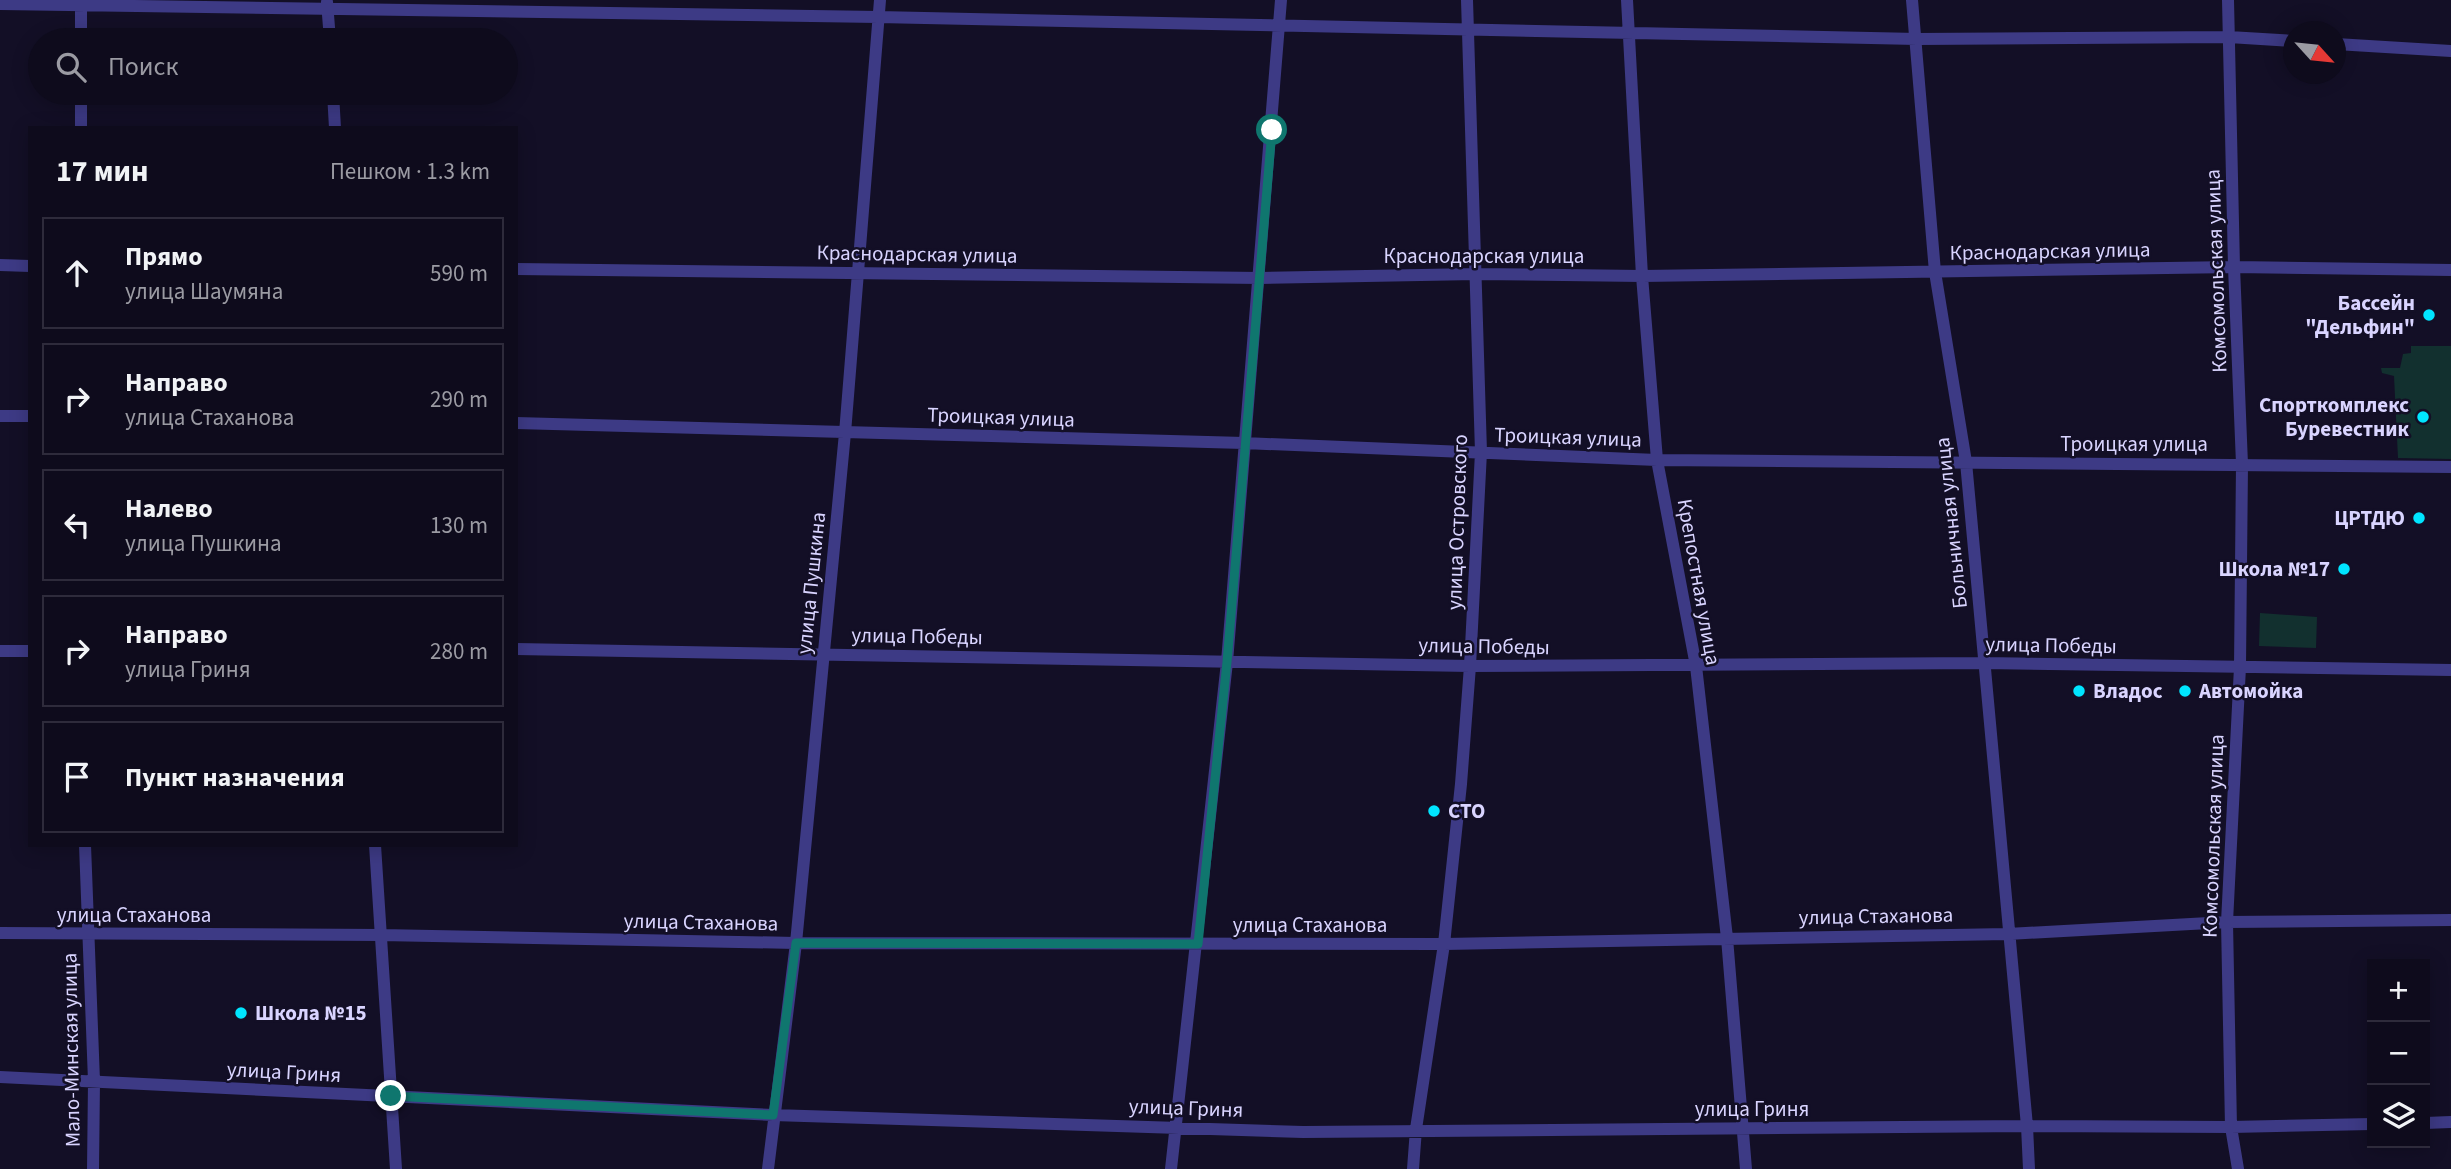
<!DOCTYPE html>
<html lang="ru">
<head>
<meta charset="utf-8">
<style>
  :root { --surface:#0e0b1c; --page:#1c1929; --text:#f1f3f6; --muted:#9b9ba3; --line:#2e2b3b }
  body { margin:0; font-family:"Source Sans 3",sans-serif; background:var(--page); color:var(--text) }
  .controls { position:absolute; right:21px; bottom:21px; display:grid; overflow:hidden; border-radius:0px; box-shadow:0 4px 18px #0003 }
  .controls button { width:63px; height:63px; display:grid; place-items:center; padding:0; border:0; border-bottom:2px solid var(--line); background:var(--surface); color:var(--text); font:35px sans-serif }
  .compass { position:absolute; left:2283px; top:21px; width:63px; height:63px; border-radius:50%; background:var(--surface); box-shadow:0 4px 18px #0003; rotate:117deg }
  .stop { position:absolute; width:21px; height:21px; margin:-16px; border:5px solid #0f766e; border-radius:50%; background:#fff }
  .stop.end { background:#0f766e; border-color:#fff; box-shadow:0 2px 7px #0008 }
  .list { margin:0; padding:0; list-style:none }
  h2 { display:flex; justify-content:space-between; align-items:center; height:91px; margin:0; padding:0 28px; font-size:30px }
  h2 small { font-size:23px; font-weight:400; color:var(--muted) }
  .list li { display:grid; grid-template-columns:46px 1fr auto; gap:21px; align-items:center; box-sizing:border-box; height:112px; margin:0 14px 14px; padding:0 14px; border:2px solid var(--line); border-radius:0px }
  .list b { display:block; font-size:26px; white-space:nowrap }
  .list p { margin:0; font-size:23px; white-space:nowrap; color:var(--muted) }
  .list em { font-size:23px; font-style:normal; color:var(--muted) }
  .icon { flex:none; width:38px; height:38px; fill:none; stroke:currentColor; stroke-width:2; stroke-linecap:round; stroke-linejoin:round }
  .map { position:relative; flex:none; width:2451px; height:1169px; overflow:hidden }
  .search { position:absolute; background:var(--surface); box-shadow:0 4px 18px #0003; left:28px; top:28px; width:490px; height:77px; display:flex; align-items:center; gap:18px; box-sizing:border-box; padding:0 24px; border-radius:38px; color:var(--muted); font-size:26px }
  .panel { position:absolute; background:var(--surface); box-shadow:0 4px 18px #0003; left:28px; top:126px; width:490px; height:721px; border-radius:0px }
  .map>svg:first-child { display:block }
</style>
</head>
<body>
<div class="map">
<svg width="2451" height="1169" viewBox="0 0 2451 1169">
  <rect width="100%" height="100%" fill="#130f26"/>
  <path fill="#12302f" d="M2411 346H2451V459L2398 458 2394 376 2382 373 2381 368H2400L2403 354 2411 353Z
    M2260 613 2317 617 2316 648 2259 646Z"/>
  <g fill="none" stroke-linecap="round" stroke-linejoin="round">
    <path stroke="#3d3a85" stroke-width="12" d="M81 0V40
      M1627 0 1642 276 1657 460 1696 666 1727 938 1746 1169
      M1912 0 1935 272 1966 462 2027 1126 2029 1169
      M2228 0 2234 267 2242 464 2240 667 2227 922 2231 1127 2238 1169
      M327 2 330 40
      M0 4 878 17 1917 39 2229 37 2294 41
      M2336 44 2451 51
      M81 93V128
      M333 93 335 128
      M0 265 30 266
      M516 269 1260 278 1476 274 1642 276 2234 267 2451 270
      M0 416H30
      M516 423 1244 443 1657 460 2451 467
      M516 649 1470 666 1984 663 2451 670
      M0 651H30
      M85 845 94 1081 93 1169
      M375 845 396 1169
      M0 933 381 935 796 943 1444 944 2008 934 2227 922 2451 920
      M0 1077 773 1115 1303 1132 2027 1126 2231 1127 2372 1124
      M2425 1123 2451 1122
      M768 1169 796 943 845 433 880 0
      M1171 1169 1227 662 1281 0
      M1413 1169 1416 1129 1444 944 1461 784 1470 666 1481 452 1467 0"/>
  </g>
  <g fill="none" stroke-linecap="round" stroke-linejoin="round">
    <path stroke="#0f766e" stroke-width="9" d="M391 1096 773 1115 796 943 1198 944 1227 662 1272 130"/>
  </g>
  <g fill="#00e5ff" stroke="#130f26" stroke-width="2.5">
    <circle cx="2429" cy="315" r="7"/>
    <circle cx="2423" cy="417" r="7"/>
    <circle cx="2419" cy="518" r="7"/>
    <circle cx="2344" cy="569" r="7"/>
    <circle cx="2079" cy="691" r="7"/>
    <circle cx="2185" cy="691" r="7"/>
    <circle cx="1434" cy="811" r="7"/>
    <circle cx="241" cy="1013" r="7"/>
  </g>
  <g text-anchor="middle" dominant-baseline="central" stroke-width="5" stroke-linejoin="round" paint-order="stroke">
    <g font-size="21" fill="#d9d4ff" stroke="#130f26">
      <text transform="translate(2050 251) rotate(-1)">Краснодарская улица</text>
      <text transform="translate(917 254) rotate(1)">Краснодарская улица</text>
      <text x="1484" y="256">Краснодарская улица</text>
      <text transform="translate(2216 271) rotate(-92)">Комсомольская улица</text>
      <text transform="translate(1001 417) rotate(2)">Троицкая улица</text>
      <text transform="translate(1568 437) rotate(2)">Троицкая улица</text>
      <text x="2134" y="444">Троицкая улица</text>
      <text transform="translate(1457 522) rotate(-88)">улица Островского</text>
      <text transform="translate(1951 523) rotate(-96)">Больничная улица</text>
      <text transform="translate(1699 582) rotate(80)">Крепостная улица</text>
      <text transform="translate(811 583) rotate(-84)">улица Пушкина</text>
      <text transform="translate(917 636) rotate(1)">улица Победы</text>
      <text transform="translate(2051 645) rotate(1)">улица Победы</text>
      <text transform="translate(1484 646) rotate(1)">улица Победы</text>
      <text transform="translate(2213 836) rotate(-88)">Комсомольская улица</text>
      <text x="134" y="915">улица Стаханова</text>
      <text transform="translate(1876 916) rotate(-1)">улица Стаханова</text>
      <text transform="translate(701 922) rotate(1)">улица Стаханова</text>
      <text x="1310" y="925">улица Стаханова</text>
      <text transform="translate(71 1050) rotate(-91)">Мало-Минская улица</text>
      <text transform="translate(284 1072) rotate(3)">улица Гриня</text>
      <text transform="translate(1186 1108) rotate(2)">улица Гриня</text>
      <text x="1752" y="1109">улица Гриня</text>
    </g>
    <g font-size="21" font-weight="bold" fill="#d9d4ff" stroke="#130f26" text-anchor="end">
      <text x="2415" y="303">Бассейн<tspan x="2415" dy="24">"Дельфин"</tspan></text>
      <text x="2409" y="405">Cпорткомплекс<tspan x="2409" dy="24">Буревестник</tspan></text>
      <text x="2405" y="518">ЦРТДЮ</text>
      <text x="2330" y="569">Школа №17</text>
      <text x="2093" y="691" text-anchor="start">Владос</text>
      <text x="2199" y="691" text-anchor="start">Автомойка</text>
      <text x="1448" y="811" text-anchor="start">СТО</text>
      <text x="255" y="1013" text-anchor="start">Школа №15</text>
    </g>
  </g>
</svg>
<div class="controls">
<button>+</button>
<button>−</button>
<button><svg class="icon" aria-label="layers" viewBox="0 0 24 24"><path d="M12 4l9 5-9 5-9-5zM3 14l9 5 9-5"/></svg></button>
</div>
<svg class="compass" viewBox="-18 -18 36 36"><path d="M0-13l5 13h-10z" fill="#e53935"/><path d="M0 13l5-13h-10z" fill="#9b9ba3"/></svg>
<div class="stop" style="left:1272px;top:130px"></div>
<div class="stop end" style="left:391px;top:1096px"></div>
<div class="search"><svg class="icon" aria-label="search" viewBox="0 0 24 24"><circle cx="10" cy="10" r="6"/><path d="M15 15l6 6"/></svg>Поиск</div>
<section class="panel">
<h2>17 мин<small>Пешком · 1.3 km</small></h2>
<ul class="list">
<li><svg class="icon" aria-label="ahead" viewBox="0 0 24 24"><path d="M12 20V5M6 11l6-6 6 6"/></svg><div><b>Прямо</b><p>улица Шаумяна</p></div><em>590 m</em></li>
<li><svg class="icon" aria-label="right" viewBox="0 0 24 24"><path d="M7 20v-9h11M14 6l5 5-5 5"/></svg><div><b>Направо</b><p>улица Стаханова</p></div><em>290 m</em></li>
<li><svg class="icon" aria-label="left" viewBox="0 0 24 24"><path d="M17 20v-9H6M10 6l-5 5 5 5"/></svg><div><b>Налево</b><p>улица Пушкина</p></div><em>130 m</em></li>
<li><svg class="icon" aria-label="right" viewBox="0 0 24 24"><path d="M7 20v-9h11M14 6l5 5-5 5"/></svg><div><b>Направо</b><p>улица Гриня</p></div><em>280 m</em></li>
<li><svg class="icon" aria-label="arrive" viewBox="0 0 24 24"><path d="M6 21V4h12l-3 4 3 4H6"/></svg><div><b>Пункт назначения</b></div></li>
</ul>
</section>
</div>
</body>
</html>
